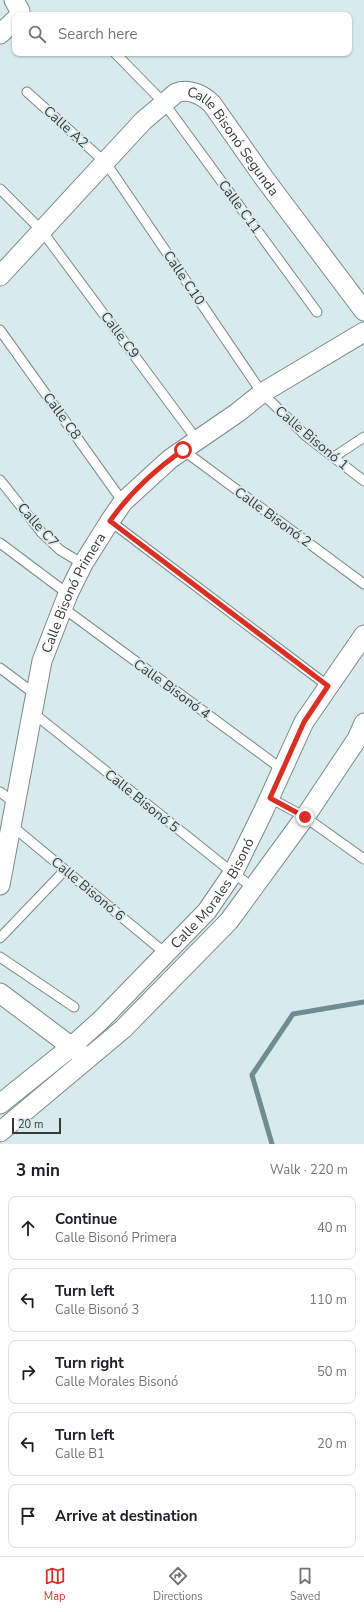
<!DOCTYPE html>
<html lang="en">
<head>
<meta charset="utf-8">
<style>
  :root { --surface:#fff; --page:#f6f6f6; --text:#202124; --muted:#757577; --line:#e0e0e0; --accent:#d93025 }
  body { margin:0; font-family:"Nunito Sans",sans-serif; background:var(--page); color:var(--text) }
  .scale { position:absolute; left:12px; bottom:10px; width:49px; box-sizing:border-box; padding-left:4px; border:2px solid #353b3d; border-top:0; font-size:11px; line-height:14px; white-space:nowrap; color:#353b3d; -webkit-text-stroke:3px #d9eaed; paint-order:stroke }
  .stop { position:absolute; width:12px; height:12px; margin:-9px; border:3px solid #d93025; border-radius:50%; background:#fff }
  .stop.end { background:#d93025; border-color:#fff; box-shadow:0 1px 4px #0008 }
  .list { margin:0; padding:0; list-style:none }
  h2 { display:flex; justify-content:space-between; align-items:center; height:52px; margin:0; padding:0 16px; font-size:17px }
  h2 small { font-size:13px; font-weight:400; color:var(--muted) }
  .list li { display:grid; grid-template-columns:26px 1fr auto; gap:12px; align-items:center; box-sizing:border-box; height:64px; margin:0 8px 8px; padding:0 8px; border:1px solid var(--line); border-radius:8px }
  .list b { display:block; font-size:15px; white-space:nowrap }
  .list p { margin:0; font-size:13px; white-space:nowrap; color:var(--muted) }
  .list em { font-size:13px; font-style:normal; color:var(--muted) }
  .icon { flex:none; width:22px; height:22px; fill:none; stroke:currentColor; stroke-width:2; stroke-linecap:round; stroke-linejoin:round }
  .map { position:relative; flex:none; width:364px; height:1144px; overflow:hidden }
  .search { position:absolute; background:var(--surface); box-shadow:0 1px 3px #0004; left:12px; right:12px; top:12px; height:44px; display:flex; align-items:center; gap:10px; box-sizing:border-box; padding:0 14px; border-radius:8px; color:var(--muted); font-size:15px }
  .sheet { height:412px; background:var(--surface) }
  nav { display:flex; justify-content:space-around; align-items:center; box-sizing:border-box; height:56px; border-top:1px solid var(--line); background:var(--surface); font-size:11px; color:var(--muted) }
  nav a { display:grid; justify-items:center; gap:2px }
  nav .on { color:var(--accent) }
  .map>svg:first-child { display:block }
</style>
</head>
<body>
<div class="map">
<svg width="364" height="1144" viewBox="0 0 364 1144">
  <rect width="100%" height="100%" fill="#d9eaed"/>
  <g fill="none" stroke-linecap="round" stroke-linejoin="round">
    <path stroke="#6f8c90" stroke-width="5" d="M272 1144 252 1075 293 1014 364 1002"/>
    <g stroke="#7a8a8d" stroke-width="11">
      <path id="service" d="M115 53 164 103 317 312
        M27 92 106 163 262 393 306 436 364 481
        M0 189 42 231 197 440
        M0 330 123 502
        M183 450 364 584
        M334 457 364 437
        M0 480 42 533 60 550 83 564
        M110 521 328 686
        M0 543 68 594
        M62 607 283 770
        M0 668 36 695
        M32 712 233 873 254 888
        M0 792 15 803
        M270 798 305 817 364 859
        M11 825 165 953
        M0 938 65 870
        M0 957 74 1007"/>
    </g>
    <g stroke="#7a8a8d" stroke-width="21">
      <g id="minor">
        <path d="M14 0 20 11 19 15"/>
        <path d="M0 34 15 20"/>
        <path id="s1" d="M0 276 143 121 176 93C189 88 203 95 212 104L264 178 364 311"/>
        <path id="s2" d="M0 885 42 661 68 594 83 564 110 521 123 502 170 459 237 413 262 393 364 332"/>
        <path d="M0 993 81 1054"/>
        <path id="s3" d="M0 1104 71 1047 100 1021 207 911 233 873 262 814 304 722 364 635"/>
        <path d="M0 1132 123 1029 229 921 305 817 357 739 364 723"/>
      </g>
    </g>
    <use href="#service" stroke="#fff" stroke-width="9"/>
    <use href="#minor" stroke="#fff" stroke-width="19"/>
  </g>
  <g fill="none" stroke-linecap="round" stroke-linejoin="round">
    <path stroke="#d93025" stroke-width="5" d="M183 450C156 469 129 494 110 521L328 686 304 722 270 798 305 817"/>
  </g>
  <g text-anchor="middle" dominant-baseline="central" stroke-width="4" stroke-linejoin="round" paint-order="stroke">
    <g font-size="14" fill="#353b3d" stroke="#d9eaed">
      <text transform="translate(66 127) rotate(42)">Calle A2</text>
      <text stroke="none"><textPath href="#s1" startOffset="335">Calle Bisonó Segunda</textPath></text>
      <text transform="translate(240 207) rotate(54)">Calle C11</text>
      <text transform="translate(184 278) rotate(56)">Calle C10</text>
      <text transform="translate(120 335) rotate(53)">Calle C9</text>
      <text transform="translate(62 416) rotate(54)">Calle C8</text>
      <text transform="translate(312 438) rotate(40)">Calle Bisonó 1</text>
      <text transform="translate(273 517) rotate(36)">Calle Bisonó 2</text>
      <text transform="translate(38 525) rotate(48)">Calle C7</text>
      <text stroke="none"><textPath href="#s2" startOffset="303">Calle Bisonó Primera</textPath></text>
      <text transform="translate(172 689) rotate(36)">Calle Bisonó 4</text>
      <text transform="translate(142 801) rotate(39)">Calle Bisonó 5</text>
      <text transform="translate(88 889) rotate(40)">Calle Bisonó 6</text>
      <text stroke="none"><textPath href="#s3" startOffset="301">Calle Morales Bisonó</textPath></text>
    </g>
  </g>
</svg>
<div class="scale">20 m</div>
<div class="stop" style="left:183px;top:450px"></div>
<div class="stop end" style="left:305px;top:817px"></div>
<div class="search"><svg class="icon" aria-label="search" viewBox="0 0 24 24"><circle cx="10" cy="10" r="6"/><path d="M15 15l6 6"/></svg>Search here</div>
</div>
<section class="sheet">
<h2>3 min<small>Walk · 220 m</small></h2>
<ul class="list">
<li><svg class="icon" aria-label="ahead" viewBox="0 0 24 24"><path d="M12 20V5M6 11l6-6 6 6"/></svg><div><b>Continue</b><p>Calle Bisonó Primera</p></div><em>40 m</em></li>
<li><svg class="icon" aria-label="left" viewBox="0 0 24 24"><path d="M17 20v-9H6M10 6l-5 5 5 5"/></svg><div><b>Turn left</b><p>Calle Bisonó 3</p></div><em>110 m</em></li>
<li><svg class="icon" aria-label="right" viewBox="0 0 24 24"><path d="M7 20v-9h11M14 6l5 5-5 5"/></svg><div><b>Turn right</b><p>Calle Morales Bisonó</p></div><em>50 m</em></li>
<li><svg class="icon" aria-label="left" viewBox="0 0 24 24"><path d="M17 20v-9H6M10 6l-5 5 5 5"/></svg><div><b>Turn left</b><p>Calle B1</p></div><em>20 m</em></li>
<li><svg class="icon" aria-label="arrive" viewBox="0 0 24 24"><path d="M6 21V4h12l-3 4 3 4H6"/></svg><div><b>Arrive at destination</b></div></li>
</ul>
</section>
<nav>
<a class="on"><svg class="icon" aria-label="map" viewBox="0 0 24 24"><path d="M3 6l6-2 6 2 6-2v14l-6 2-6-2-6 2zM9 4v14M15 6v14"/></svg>Map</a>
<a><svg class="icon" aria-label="directions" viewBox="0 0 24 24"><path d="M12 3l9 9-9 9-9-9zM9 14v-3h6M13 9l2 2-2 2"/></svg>Directions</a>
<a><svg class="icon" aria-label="saved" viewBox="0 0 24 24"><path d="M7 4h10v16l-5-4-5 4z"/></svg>Saved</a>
</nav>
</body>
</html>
